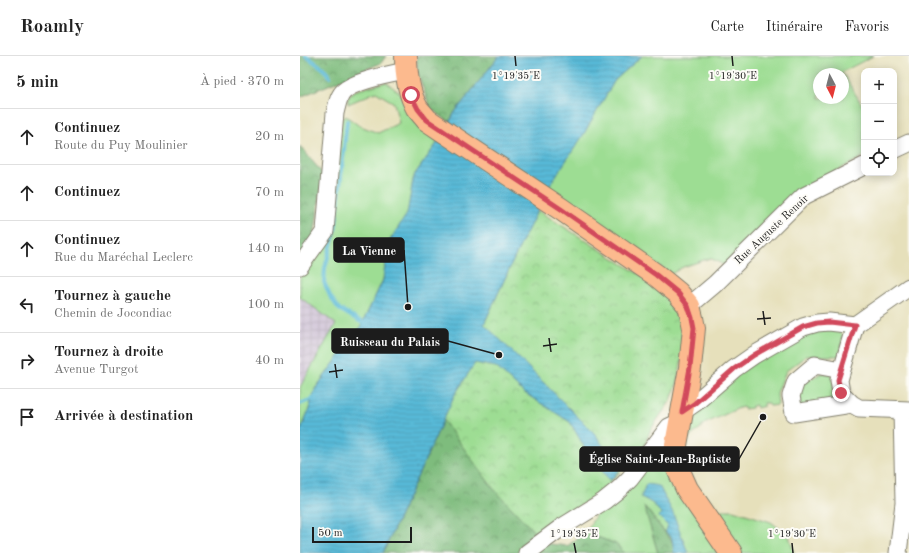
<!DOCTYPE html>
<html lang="fr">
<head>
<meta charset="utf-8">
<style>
  :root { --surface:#fff; --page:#f2f2f2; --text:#222; --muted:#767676; --line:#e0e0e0 }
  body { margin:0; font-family:"Old Standard TT",serif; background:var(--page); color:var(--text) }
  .controls { position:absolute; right:12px; top:12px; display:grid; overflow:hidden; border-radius:8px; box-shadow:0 2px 10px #0003 }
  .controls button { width:36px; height:36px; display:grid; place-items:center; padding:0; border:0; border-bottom:1px solid var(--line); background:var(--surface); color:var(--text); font:20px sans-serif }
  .compass { position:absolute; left:513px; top:12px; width:36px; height:36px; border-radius:50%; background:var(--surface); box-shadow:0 2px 10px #0003; rotate:173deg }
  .scale { position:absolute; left:12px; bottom:10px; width:100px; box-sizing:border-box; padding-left:4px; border:2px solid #1c1c1c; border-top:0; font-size:11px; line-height:14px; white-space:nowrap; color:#1c1c1c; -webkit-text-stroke:3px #fdfcf7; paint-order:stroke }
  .stop { position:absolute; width:12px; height:12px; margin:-9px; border:3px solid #d1495b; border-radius:50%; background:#fff }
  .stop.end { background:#d1495b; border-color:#fff; box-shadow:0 1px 4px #0008 }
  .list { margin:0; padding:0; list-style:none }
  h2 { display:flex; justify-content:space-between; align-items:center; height:52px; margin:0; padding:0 16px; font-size:17px }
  h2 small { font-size:13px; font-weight:400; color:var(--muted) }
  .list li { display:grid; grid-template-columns:26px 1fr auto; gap:12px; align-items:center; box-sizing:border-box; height:56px; padding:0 16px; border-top:1px solid var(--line) }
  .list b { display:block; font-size:15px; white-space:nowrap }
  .list p { margin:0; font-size:13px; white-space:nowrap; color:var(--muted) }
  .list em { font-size:13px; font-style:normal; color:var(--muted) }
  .icon { flex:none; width:22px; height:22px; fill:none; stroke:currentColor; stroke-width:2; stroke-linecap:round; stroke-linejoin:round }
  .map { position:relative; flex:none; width:609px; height:497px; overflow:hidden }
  header { display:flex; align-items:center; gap:24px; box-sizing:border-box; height:56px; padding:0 20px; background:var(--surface); border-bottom:1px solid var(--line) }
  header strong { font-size:19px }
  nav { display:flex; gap:22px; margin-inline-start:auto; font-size:14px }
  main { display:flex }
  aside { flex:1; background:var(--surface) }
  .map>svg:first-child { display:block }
</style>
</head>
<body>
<header>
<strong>Roamly</strong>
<nav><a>Carte</a><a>Itinéraire</a><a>Favoris</a></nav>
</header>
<main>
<aside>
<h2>5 min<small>À pied · 370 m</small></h2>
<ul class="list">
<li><svg class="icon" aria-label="ahead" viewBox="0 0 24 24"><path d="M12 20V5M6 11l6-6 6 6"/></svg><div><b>Continuez</b><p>Route du Puy Moulinier</p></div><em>20 m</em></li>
<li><svg class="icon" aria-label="ahead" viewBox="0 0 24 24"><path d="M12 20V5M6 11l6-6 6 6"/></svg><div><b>Continuez</b></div><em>70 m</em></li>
<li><svg class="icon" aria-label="ahead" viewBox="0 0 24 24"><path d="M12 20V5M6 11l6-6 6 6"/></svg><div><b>Continuez</b><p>Rue du Maréchal Leclerc</p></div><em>140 m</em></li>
<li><svg class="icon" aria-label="left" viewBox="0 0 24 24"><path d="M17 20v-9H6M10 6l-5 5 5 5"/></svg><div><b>Tournez à gauche</b><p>Chemin de Jocondiac</p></div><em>100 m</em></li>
<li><svg class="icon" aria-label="right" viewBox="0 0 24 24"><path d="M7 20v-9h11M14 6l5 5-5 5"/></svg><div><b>Tournez à droite</b><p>Avenue Turgot</p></div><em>40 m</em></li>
<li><svg class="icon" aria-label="arrive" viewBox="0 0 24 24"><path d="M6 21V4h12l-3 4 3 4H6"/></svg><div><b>Arrivée à destination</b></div></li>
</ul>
</aside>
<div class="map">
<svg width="609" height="497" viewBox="0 0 609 497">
  <defs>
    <pattern id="industrial-grid" width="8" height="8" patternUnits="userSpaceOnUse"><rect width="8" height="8" fill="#ccbfd4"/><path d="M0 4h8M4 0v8" fill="none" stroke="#afa4b5"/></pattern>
    <pattern id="forest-crowns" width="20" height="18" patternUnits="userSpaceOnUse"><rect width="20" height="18" fill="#7ebc7d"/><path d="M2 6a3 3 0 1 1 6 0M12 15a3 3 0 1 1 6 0" fill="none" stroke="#669866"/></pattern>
    <pattern id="park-crowns" width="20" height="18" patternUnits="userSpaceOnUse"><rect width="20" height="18" fill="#9ddd93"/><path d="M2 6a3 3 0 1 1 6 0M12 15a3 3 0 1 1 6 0" fill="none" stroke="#87bd7e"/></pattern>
    <pattern id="water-rules" width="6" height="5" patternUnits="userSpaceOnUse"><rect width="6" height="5" fill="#59b9d7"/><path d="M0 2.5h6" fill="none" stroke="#4d9eb8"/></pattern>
  </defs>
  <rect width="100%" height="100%" fill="#fdfcf7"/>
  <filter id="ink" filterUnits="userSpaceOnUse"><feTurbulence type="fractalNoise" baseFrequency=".025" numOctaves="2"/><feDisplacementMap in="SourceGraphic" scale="8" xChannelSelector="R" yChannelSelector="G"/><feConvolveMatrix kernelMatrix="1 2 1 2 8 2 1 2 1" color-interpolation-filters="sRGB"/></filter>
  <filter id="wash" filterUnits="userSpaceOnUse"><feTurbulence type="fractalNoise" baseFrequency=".012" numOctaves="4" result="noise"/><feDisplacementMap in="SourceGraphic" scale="16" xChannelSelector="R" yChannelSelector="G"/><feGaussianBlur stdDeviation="0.9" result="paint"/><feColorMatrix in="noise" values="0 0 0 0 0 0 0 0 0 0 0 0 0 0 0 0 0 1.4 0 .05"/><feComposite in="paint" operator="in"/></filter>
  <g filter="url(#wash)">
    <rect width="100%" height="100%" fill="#e6e0bb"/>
    <path fill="url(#industrial-grid)" d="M0 241 37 268 0 331Z"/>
    <path fill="#9ddd93" stroke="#5c7c58" d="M342 0H573L542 16 543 18H519V42H543V18L564 52V100L494 138 424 209 410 202 383 211 371 218 247 136 251 127 315 24Z
      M86 26 101 38 122 73 138 86 115 118 113 124 108 158 88 187 83 224 60 272 15 333V334L8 356 0 376V331L36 268 0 241V222L27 183 41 64 46 60 58 69 78 77 99 67 94 47 76 36 48 48V42L54 35Z
      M535 271 543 280 539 300H506L486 315 477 337 478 349 470 350 469 347H464V350L457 352 456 349 452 350V352L444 353 443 351 439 352 406 367 390 381 385 383 389 363 424 327 501 276Z
      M522 317 531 318 537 343 499 350 497 340 501 328Z
      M365 388 418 497H381L345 451 358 497H324L316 488 286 477 298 454Z
      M421 454H433L471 466 489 480 494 497H438L415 457Z"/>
    <path fill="url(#forest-crowns)" stroke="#4d6c4c" d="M0 0H86L81 7 0 41Z
      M117 0H199L155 56 149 66 130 52 117 15Z
      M0 90 23 118 14 181 0 201Z
      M143 364 193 432 238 480 217 497H83Z
      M344 450 381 497H358Z
      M286 477 316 488 324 497H232L243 487 267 490Z"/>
    <path fill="url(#park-crowns)" stroke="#5c7c58" d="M237 154 361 232 382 257 385 282 378 325 371 344 351 373 344 390 306 431 238 480 193 432 143 364 184 268 218 194Z"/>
    <path fill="url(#water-rules)" stroke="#3a6a7a" d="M199 0H342L315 24 282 81 251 127 218 194 184 268 223 306 296 379 319 414 310 425 286 394 270 366 223 336 196 311 175 307 154 340 83 497H0V376L8 356 15 334V333L60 272 83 224 88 187 107 158 113 124 115 118 138 86 155 56Z
      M346 428 359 430 373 457 388 497H374L372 483 365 475 368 470 359 461 361 457 352 447 341 441Z"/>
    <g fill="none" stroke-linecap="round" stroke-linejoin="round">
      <path stroke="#59b9d7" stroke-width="4" d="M6 0 23 12 30 21
        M47 65 35 175 25 212 24 226 30 240 39 253 63 267 68 266
        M0 348 12 343 16 342"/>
    </g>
  </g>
  <g filter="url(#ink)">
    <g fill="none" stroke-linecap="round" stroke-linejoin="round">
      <g stroke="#817e6c" stroke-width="19">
        <path id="minor" d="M594 94 609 87
          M0 210 25 175 35 57C37 50 38 40 44 35 55 25 90 18 106 15
          M389 250 415 228 504 140 564 110
          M555 269 539 324 541 337 552 348 559 352 609 354
          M555 269 609 231
          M542 314 515 309 496 325 491 340 494 357 552 348
          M382 356 395 347 434 313 454 299 503 271 517 267 529 266 555 269
          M227 497 262 471 304 445 319 433 330 422 369 371 380 366
          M598 497 604 447 602 354"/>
      </g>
      <g stroke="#817e6c" stroke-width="24">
        <path id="major" d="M106 0C106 18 108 36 117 52 120 56 124 60 127 64L261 153 356 219 378 237 389 250 392 262 394 272 390 312 376 389 378 413 387 433 431 497"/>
      </g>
      <use href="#minor" stroke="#fff" stroke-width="17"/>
      <use href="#major" stroke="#fcba8e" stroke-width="22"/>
    </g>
  </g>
  <g fill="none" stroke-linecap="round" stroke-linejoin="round" filter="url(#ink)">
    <path stroke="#d1495b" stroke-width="5" d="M111 39 118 53 127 64 261 153 356 219 378 237 388 250 392 262 394 272 390 312 382 356 395 347 434 313 454 299 503 271 517 267 529 266 555 269 538 324 541 337"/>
  </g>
  <path fill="none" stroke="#1c1c1c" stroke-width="1.5" d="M215 0 216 10M432 0 433 10M463 255 465 269M457 263 471 262M249 282 251 296M243 290 257 288M35 308 37 322M29 316 43 314M274 487 276 497M492 487 493 497"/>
  <g text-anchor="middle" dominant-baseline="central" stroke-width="4" stroke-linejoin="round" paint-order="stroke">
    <g font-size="11" fill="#1c1c1c" stroke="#fdfcf7">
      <text transform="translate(472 174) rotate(-43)">Rue Auguste Renoir</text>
    </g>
  </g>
  <g font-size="10" text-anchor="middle" fill="#1c1c1c" stroke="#fdfcf7" stroke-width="4" stroke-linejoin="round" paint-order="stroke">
    <text x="216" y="23">1°19'35"E</text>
    <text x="433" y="23">1°19'30"E</text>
    <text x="274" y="481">1°19'35"E</text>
    <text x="492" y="481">1°19'30"E</text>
  </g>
  <path fill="none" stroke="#1c1c1c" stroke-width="1.5" d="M108 251L104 194M199 299L148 285M463 361L439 403"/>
  <g fill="#1c1c1c" stroke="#fdfcf7" stroke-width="1.5">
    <circle cx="108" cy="251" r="4"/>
    <circle cx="199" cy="299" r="4"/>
    <circle cx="463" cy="361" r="4"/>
  </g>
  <g fill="#1c1c1c" stroke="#1c1c1c" stroke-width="1.5">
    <rect x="34" y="182" width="70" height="24" rx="4"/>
    <rect x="32" y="273" width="116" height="24" rx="4"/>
    <rect x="280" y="391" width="159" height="24" rx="4"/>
  </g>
  <g font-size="12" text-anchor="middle" font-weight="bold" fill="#fff">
    <text x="69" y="199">La Vienne</text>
    <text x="90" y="290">Ruisseau du Palais</text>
    <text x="360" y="407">Église Saint-Jean-Baptiste</text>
  </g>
</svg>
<div class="controls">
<button>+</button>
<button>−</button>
<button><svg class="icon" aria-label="locate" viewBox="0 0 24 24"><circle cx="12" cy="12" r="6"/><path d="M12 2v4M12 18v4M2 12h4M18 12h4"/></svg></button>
</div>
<svg class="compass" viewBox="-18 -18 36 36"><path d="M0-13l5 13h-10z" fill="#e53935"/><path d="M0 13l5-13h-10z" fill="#767676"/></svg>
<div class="scale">50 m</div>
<div class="stop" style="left:111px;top:39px"></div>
<div class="stop end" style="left:541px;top:337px"></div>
</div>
</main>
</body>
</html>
